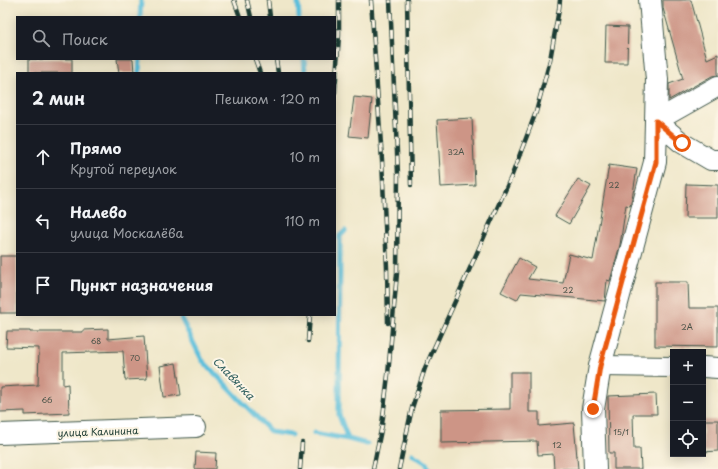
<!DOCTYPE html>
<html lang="ru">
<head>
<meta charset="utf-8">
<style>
  :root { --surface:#171b24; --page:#20242c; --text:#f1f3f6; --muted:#9ea1a6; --line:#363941 }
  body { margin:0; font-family:"Playpen Sans",sans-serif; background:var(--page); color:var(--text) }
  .controls { position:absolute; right:12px; bottom:12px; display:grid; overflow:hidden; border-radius:0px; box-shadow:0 2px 10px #0003 }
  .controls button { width:36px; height:36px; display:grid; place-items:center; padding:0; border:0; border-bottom:1px solid var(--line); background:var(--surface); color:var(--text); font:20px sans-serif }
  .stop { position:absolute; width:12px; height:12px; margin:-9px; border:3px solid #ea580c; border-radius:50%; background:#fff }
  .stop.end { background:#ea580c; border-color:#fff; box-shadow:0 1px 4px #0008 }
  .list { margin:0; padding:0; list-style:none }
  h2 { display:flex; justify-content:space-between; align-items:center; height:52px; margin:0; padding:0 16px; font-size:17px }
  h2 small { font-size:13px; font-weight:400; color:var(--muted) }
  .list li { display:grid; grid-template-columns:26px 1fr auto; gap:12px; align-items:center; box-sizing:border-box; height:64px; padding:0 16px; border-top:1px solid var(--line) }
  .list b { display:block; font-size:15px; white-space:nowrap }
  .list p { margin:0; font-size:13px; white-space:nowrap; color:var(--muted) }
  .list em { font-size:13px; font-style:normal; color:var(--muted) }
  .icon { flex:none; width:22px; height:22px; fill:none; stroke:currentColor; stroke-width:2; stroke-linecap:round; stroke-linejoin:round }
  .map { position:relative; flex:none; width:718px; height:469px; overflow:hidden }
  .search { position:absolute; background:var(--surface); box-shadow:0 2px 10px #0003; left:16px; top:16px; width:320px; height:44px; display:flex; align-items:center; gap:10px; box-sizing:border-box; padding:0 14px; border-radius:0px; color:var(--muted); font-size:15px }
  .panel { position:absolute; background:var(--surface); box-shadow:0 2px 10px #0003; left:16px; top:72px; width:320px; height:244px; border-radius:0px }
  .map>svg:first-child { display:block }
</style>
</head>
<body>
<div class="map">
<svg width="718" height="469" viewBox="0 0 718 469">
  <rect width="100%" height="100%" fill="#fcf5e5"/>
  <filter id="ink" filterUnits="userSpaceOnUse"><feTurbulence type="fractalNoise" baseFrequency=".025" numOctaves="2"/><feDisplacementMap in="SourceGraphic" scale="8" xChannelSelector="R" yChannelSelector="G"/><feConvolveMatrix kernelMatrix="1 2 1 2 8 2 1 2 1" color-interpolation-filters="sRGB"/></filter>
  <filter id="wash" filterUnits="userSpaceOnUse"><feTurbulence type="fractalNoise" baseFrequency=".012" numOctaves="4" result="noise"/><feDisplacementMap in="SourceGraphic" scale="16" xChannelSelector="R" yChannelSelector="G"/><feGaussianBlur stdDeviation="0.9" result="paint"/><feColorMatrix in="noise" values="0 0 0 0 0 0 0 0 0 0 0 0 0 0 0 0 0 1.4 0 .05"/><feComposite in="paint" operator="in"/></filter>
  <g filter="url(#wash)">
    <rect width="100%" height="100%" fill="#efe7c9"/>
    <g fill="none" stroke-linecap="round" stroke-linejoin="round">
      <path stroke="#5dbfdb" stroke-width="5" d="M298 0 299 17
        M140 17 141 0
        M304 59 305 73
        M139 73 140 59
        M345 231 340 236 339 415 348 439
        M181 315 182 320 202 360 271 432 291 435
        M314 433 348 439 367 444
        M412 454 426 463 429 469"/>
    </g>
    <g id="blocks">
      <path fill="#cd9586" d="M663 0H691L707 59 718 54V75L712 76 669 100V84L683 79 663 8Z
        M606 26 628 27 627 63H605Z
        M29 59H72V73H29Z
        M117 59H133L134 73H119Z
        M354 97 372 99 368 138 349 136Z
        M472 118 475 185 441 187 437 120Z
        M609 165 637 169 632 199 630 206 626 205 620 245 610 281 607 280 605 301 521 293 517 300 501 292 519 258 535 267 528 279 563 283 569 254 593 260Z
        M578 179 591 186 569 224 555 216Z
        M686 184 718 185V218H685Z
        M0 256H17V313H0Z
        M655 282H688L689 308H718V347L655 346Z
        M108 329V339L144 336 147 379 125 380 123 351 63 353V385L68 384 69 413 25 415V411L0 412V387L38 385 39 348 6 347 7 331H30V332H83V330Z
        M176 363 181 395 164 397 160 366Z
        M510 372H529V412H539V426L574 423 578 469H554L553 454 538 455 537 441 441 443V410L510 409Z
        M656 394 657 414H633L634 449H640L641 469H614V453H609L608 396Z
        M703 420H718V451L703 452Z
        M196 452 216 453 215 469H195Z"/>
    </g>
  </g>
  <g filter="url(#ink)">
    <use href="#blocks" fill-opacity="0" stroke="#3e564a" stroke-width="1"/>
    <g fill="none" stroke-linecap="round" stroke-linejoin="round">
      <g stroke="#3e564a" stroke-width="22">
        <path id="street" d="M718 86 656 121 682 143 711 160H718
          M600 366 673 367
          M703 367 718 368
          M0 434 196 427"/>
      </g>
      <g stroke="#3e564a" stroke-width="24">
        <path id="secondary" d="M595 469 593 409 600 366 655 162 657 80 650 0"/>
      </g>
      <use href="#street" stroke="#fff" stroke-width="20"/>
      <use href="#secondary" stroke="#fff" stroke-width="22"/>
      <g stroke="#1f3d34" stroke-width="4.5">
        <path id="rail" d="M234 0 240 17
          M247 0 251 17
          M268 0 270 17
          M371 0 382 160 387 268 388 323
          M407 0 411 185
          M255 59 260 73
          M276 59 278 73
          M335 92 339 35V0
          M308 341 310 315
          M300 469 302 443
          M373 469 382 425 388 375 397 273 398 174 390 0
          M399 469 412 408 425 368 512 175 536 112 550 60 559 9 560 0"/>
      </g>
      <use href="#rail" stroke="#fcf5e5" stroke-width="3" stroke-dasharray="9" stroke-linecap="butt"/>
    </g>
  </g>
  <g fill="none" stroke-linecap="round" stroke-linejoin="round" filter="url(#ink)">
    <path stroke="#ea580c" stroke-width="5" d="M593 409 600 366 656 162V121L682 143"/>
  </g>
  <g text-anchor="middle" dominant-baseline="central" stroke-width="4" stroke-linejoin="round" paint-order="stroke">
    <g font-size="8" fill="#4a5348">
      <text x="456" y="152">32А</text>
      <text x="614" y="185">22</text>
      <text x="568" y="290">22</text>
      <text x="687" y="327">2А</text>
      <text x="96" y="341">68</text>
      <text x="135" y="358">70</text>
      <text x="47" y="400">66</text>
      <text x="621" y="432">15/1</text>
      <text x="557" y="445">12</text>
    </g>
    <g font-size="10" fill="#1f3d34" stroke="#fcf5e5">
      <text transform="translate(98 431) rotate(-2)">улица Калинина</text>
    </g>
    <g font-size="11" font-style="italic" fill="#2e5e5e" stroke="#fcf5e5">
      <text transform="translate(234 378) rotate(46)">Славянка</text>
    </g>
  </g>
</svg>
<div class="controls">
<button>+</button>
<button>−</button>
<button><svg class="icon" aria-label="locate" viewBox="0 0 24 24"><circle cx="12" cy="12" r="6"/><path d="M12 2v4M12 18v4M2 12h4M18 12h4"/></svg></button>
</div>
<div class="stop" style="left:682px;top:143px"></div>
<div class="stop end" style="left:593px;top:409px"></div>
<div class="search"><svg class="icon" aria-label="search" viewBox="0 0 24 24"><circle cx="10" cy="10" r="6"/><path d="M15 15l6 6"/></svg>Поиск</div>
<section class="panel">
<h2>2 мин<small>Пешком · 120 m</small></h2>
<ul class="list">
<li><svg class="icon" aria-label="ahead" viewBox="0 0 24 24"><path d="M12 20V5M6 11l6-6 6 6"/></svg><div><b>Прямо</b><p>Крутой переулок</p></div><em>10 m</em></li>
<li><svg class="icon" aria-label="left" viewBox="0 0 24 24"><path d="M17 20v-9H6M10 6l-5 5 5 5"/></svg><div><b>Налево</b><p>улица Москалёва</p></div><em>110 m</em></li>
<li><svg class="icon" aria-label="arrive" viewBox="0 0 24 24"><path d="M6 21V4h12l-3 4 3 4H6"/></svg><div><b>Пункт назначения</b></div></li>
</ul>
</section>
</div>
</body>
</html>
